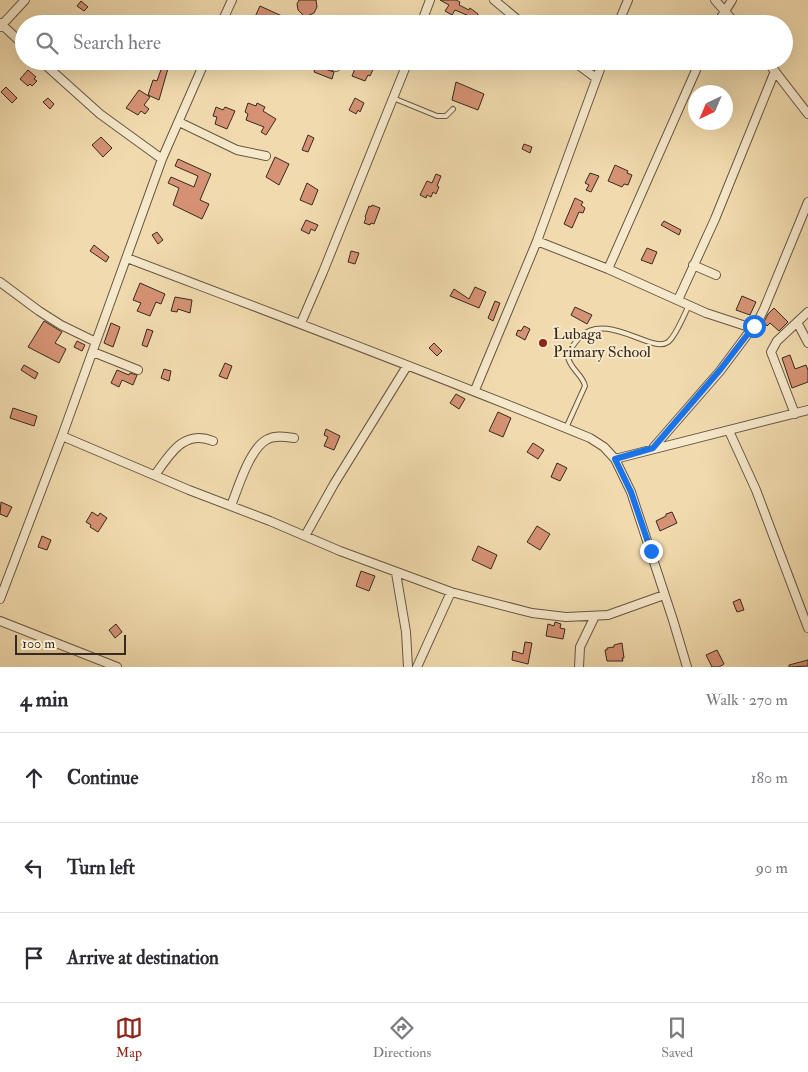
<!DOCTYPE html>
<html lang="en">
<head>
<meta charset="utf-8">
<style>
  :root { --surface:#fff; --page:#f2f2f3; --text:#2b2b33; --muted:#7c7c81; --line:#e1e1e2; --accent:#8f2418 }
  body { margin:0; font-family:"IM FELL Double Pica",serif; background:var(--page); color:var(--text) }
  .compass { position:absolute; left:688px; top:85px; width:45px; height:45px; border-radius:50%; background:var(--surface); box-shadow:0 5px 20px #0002; rotate:224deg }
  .scale { position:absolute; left:15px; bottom:12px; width:111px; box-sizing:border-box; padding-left:5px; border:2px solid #372a1f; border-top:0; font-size:14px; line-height:18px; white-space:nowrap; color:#372a1f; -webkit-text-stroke:4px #f6e8ca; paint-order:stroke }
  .stop { position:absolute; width:15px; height:15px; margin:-11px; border:4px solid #1a73e8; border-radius:50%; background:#fff }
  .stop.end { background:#1a73e8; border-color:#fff; box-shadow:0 1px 5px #0008 }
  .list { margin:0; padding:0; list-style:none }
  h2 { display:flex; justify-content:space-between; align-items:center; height:65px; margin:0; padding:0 20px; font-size:21px }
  h2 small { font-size:16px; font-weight:400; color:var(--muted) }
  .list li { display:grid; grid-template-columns:32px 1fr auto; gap:15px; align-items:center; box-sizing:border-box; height:90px; padding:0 20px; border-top:1px solid var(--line) }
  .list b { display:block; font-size:19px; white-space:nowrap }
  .list em { font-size:16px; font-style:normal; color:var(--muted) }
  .icon { flex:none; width:28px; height:28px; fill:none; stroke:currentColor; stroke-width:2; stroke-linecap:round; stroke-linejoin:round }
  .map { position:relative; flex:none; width:808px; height:667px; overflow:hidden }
  .search { position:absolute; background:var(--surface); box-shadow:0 5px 20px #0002; left:15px; right:15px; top:15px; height:55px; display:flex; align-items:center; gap:12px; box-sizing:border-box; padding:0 18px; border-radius:28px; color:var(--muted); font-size:19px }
  .sheet { height:335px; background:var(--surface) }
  nav { display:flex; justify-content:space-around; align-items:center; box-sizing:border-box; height:70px; border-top:1px solid var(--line); background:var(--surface); font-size:14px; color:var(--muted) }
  nav a { display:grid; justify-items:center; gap:2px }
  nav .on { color:var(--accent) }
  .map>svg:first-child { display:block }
</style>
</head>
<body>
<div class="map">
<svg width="808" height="667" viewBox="0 0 808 667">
  <rect width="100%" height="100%" fill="#f1dbae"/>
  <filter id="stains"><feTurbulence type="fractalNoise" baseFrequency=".004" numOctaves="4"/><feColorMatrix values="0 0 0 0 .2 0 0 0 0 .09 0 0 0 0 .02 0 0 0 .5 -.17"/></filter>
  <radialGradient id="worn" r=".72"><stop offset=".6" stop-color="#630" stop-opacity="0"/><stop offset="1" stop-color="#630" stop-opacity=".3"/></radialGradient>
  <path fill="#d69274" stroke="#372a1f" d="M299 0H316L317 7 314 13 305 17 298 10 297 4Z
    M440 0H456L460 2 459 5 469 10 470 8 478 14 472 24H464L469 16 455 10 452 15 445 11 449 5Z
    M81 1 88 7 84 11 77 6Z
    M260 6 282 16 279 24H265L254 19Z
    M346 61H377L370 76 368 75 365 81 352 76 356 66 346 63Z
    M163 64 169 65 159 100 148 95 153 80 157 81Z
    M316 66 334 72 332 79 314 72Z
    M28 70 36 77 34 79 37 81 32 86 30 84 28 86 20 79Z
    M456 82 484 94 478 110 452 100Z
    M6 87 17 98 12 103 1 92Z
    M139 90 150 97 144 105 149 109 145 114 141 111 138 115 126 108Z
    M48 98 54 104 50 109 43 102Z
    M355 98 364 103 360 112 358 110 356 114 349 110Z
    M248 103 256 106 257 103 265 107 263 111 276 119 266 135 261 132 264 127 246 120 248 114 245 112Z
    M216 107 223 110 225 107 235 111 227 129 215 124 217 117 213 116Z
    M308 135 314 138 308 152 302 150Z
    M101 137 112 148 103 157 92 145Z
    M524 144 532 147 530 153 522 149Z
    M275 157 289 164 279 185 266 177Z
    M178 159 211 174 200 200 209 204 202 219 173 205 179 188 168 183 171 177 194 187 198 176 175 166Z
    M615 165 628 171 627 173 632 175 628 185 624 184 622 187 608 181Z
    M590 173 599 176 591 192 586 190 589 185 585 183Z
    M436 174 441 176 437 186 439 187 436 194 433 192 431 197 427 195 426 198 420 195 427 181 432 183Z
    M307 183 318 190 312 205 300 200Z
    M575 198 583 202 581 205 585 208 583 213 579 212 572 228 564 224Z
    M372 205 380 208 374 224 371 223 370 225 364 223 366 218 365 217 369 206 371 207Z
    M306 220 318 225 315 231 311 229 309 234 301 230Z
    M664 221 681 230 679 235 661 225Z
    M157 232 163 240 158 244 152 235Z
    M94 245 109 257 106 262 90 251Z
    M647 248 657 252 652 264 641 260Z
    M351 251 359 253 355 264 348 262Z
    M140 283 165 294 161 304 156 302 150 316 137 311 141 303 133 300Z
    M475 287 486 292 479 308 450 296 454 289 469 299Z
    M742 296 756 302 750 315 736 310Z
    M175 297 192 300 190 313 178 309 177 312 171 311Z
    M495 301 500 303 493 321 488 318Z
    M575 307 592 315 587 324 571 315Z
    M774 308 788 322 779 331 770 323 767 326 764 322 768 314Z
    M44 321 62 332 55 343 66 349 59 363 28 347Z
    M111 323 120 327 113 347 104 343Z
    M524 326 530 329 525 340 516 335 518 330 521 331Z
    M147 329 153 331 147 347 142 345Z
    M77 341 85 345 82 351 74 347Z
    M434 343 442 351 437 356 429 348Z
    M790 355 795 369 806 365 808 370V382L792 388 782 358Z
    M225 363 232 366 227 379 219 376Z
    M24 365 38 373 35 379 21 370Z
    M164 369 171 371 169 381 161 378Z
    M117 370 129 375 130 373 137 375 133 385 122 380 119 387 111 383Z
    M456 394 465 399 459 409 450 403Z
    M13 408 37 416 34 426 10 418Z
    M498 412 511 418 503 437 489 431Z
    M326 429 340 436 334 450 324 446 328 437 324 435Z
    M533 443 544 450 538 459 527 452Z
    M557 463 567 468 560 481 551 477Z
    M1 502 12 507 7 517 0 514Z
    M92 512 98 516 100 513 107 518 98 532 90 527 91 525 86 522Z
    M672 512 677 523 660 531 656 521 666 516V514Z
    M537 526 550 534 540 550 527 542Z
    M42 536 51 540 47 550 38 547Z
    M478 546 497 555 491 569 472 560Z
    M361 571 375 576 369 591 356 586Z
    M740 599 744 610 737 612 733 602Z
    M555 622 561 624 560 628 565 629 563 639 546 636 548 624 554 626Z
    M116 624 122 632 115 638 109 630Z
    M525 642 532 643 528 664 512 660 513 651 523 654Z
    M622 643 624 658H622L623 661H607L605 650H607V648L614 647V645Z
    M717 650 724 664 719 667H712L706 655Z
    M808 660V666L789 667V665Z"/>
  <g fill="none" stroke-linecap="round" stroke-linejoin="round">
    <g stroke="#665643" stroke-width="6">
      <path id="service" d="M393 98 437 116H446L453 109
        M566 428 585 386C583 375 570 369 568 357 570 349 574 343 580 337 607 311 652 354 668 342 676 336 684 315 689 305"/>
    </g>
    <g stroke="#665643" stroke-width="10">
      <path id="minor" d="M494 0 523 24
        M715 0 736 24
        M0 23 24 45
        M221 24 232 0
        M421 24 430 0
        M618 24 628 0
        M717 24 732 0
        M0 27 25 0
        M41 61 100 114 162 159
        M573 61 596 78
        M767 61 808 114
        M322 62 336 67 339 61
        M179 122 237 150 266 156
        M537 241 608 269 706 313 752 328 756 325 764 309 808 202
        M127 258C282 317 437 375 590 438L604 447 615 459 631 492 673 620 687 667
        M693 265 716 275
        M608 269 700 61
        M0 282 39 311 61 325 96 342
        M678 300 715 219 775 71
        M797 322 808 343
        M301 323 323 272 408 61
        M93 352 138 370
        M475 390 537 241 603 61
        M795 414 771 352 777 341 808 312
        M729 431 756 490 808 628
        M62 436 189 490 270 521 340 551 451 592 532 613 566 617 608 615 664 595
        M653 448 720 371 753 327
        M615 459 808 410
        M155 475C170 454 184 429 213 441
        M231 506C238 488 250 447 268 439 276 435 285 437 294 438
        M305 536 334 484 407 366
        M396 573 406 632 408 667
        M0 599 62 436 162 159 205 61
        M0 621 117 667
        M417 667 451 592
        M579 667 580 647 595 616"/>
    </g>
    <use href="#service" stroke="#f6e8ca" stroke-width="4"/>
    <use href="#minor" stroke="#f6e8ca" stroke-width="8"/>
  </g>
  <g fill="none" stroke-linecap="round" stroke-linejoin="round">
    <path stroke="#1a73e8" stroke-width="6" d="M651 551 631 492 615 459 653 448 720 370 754 326"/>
  </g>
  <circle fill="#8f2418" stroke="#f6e8ca" stroke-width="2" cx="543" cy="343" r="5"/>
  <g text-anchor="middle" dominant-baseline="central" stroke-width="4" stroke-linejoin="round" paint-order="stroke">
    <g font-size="16" fill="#372a1f" stroke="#f6e8ca" text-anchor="start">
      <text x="553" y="334">Lubaga<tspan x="553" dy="18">Primary School</tspan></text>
    </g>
  </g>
  <rect width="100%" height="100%" filter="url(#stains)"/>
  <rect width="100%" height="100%" fill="url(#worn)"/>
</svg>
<svg class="compass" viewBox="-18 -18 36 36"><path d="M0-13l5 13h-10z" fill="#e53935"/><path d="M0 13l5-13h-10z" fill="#7c7c81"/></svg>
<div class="scale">100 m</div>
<div class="stop" style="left:754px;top:326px"></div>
<div class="stop end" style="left:651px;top:551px"></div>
<div class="search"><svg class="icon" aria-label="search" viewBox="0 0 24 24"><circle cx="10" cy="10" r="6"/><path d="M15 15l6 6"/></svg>Search here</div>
</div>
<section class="sheet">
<h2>4 min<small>Walk · 270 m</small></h2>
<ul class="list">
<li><svg class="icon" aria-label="ahead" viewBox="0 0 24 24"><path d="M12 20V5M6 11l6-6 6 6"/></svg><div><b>Continue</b></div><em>180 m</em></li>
<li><svg class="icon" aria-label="left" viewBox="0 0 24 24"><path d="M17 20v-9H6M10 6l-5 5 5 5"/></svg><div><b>Turn left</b></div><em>90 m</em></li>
<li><svg class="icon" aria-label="arrive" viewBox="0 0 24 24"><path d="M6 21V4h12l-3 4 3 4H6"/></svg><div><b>Arrive at destination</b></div></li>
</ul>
</section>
<nav>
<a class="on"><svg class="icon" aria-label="map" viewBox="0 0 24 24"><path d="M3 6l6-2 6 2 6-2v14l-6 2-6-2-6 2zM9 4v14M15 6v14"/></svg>Map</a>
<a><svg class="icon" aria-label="directions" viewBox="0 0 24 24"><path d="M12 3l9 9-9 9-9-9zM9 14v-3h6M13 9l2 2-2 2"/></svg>Directions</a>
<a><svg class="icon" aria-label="saved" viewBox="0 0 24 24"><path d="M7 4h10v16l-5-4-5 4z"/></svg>Saved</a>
</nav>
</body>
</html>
